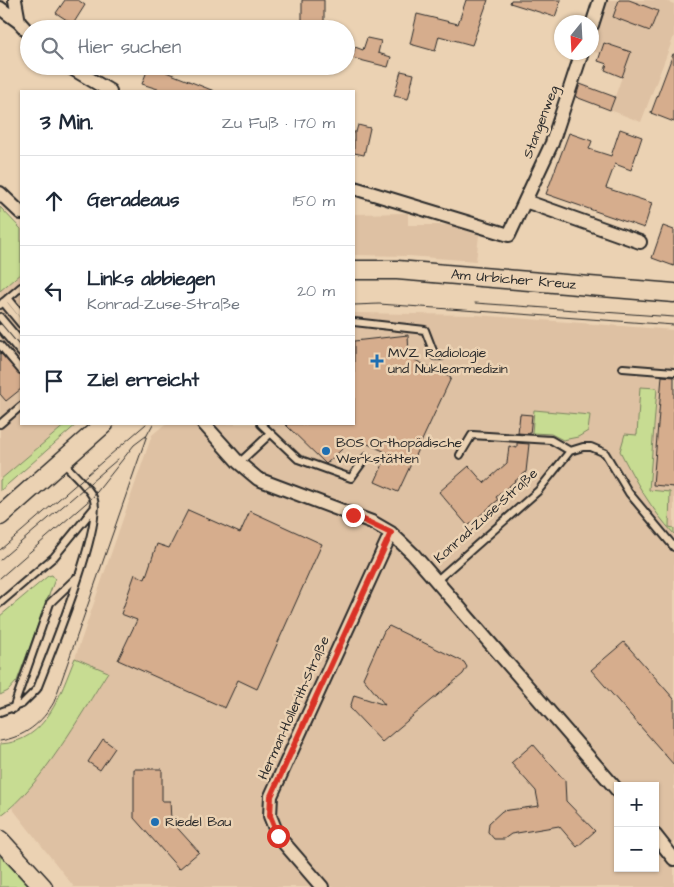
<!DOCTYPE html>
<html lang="de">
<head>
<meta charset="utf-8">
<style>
  :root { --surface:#fff; --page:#f2f2f3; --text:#1f2937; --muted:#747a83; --line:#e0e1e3 }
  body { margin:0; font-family:"Architects Daughter",sans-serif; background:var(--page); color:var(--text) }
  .controls { position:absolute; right:15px; bottom:15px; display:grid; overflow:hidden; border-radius:0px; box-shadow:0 1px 4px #0004 }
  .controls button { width:45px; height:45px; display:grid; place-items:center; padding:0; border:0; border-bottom:1px solid var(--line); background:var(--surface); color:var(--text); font:25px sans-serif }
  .compass { position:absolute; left:554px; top:15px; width:45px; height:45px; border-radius:50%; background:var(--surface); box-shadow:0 1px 4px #0004; rotate:198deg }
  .stop { position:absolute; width:15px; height:15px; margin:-11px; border:4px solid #d93025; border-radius:50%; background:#fff }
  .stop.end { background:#d93025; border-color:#fff; box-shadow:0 1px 5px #0008 }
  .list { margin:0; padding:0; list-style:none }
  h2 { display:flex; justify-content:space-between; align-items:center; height:65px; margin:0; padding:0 20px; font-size:21px }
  h2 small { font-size:16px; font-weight:400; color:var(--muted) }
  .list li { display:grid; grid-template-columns:32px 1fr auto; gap:15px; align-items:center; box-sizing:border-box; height:90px; padding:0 20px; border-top:1px solid var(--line) }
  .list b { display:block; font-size:19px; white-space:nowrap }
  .list p { margin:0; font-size:16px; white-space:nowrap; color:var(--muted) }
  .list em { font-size:16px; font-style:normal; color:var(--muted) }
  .icon { flex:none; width:28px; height:28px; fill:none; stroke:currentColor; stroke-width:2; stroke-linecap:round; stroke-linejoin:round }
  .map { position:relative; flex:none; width:674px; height:887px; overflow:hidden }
  .search { position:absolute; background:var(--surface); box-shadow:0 1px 4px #0004; left:20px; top:20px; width:335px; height:55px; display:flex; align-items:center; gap:12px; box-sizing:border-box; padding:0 18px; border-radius:28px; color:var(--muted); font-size:19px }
  .panel { position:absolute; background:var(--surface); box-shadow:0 1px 4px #0004; left:20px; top:90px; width:335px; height:335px; border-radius:0px }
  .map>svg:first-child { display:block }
</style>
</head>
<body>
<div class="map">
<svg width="674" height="887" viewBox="0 0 674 887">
  <rect width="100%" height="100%" fill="#ebd2b3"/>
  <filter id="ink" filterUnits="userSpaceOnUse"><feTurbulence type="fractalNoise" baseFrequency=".02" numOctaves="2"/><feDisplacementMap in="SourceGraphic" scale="10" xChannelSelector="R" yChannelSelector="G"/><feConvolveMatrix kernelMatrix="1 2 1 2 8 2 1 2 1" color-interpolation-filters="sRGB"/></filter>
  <g filter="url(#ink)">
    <path fill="#dec1a3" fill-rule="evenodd" d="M607 0H663L674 4V36L641 122 610 110 627 63 592 51Z
      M408 213V225H451L479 235 476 261 408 256 354 255V214Z
      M21 273V424H66L0 480V291Z
      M354 313 476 315 674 330V887H74L12 808 53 757 108 673 75 658 152 435 165 424H354ZM618 786H655V868H618Z"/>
    <path fill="#c7dc92" stroke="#79845e" d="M0 207 21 229V273L0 291Z
      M640 387 657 388 649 490 670 492 669 527 674 528V534C651 509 635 481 620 451L625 434 637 435Z
      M534 410 590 415 588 431 578 437 563 440 551 434 532 433Z
      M66 424H77L0 491V480Z
      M52 575 55 579 17 681 8 691 0 695V616L48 576Z
      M75 658 108 672C81 714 40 788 0 816V744C47 742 60 694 75 658Z
      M0 856 29 887H0Z"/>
    <path fill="#d6ad8d" stroke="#2b2b2b" d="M65 0H78L85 5 73 24 56 13Z
      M302 0H324V29H302Z
      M466 0H488L472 45 439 36 435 51 410 44 417 14 458 24Z
      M511 0H561L555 17 510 3Z
      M619 0H629L658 11 650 31 613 17Z
      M367 38 381 41 378 53 391 57 388 67 352 58 355 47 363 50Z
      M604 43 631 52 622 77 605 70 607 64 598 61Z
      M673 54H674V122L651 113Z
      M149 66H168L166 72 214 91H164L142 84Z
      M401 71 414 74 408 99 394 96Z
      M580 84 615 97 610 110 576 97Z
      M358 125 370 128 364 155 354 153V132H356Z
      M620 129 642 137 631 170 615 164 606 188 652 203 644 228 546 194 569 133 592 141 589 149 611 156Z
      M663 226 674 230V266L652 258Z
      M408 335 409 357 451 378 398 492 375 482 388 453 354 438 326 464 285 424H354V341Z
      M0 353 21 375V389L6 401 0 394Z
      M662 376 674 377V487L653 485Z
      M520 414 532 415 530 434 518 433Z
      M517 443 529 444 526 472 496 497 498 500 468 526 439 492 469 466 484 483 507 463 509 446 517 448Z
      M188 510 240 533 250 511 322 544 257 689 238 680 225 708 118 660 137 620 121 614 135 574 145 579 157 544 169 548Z
      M389 626 464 662 467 667 463 674 382 742 350 708 354 695 385 705 363 678 384 631Z
      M624 642 674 699V765L591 670Z
      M103 739 115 748 100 770 88 762Z
      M533 744 565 781 566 801 595 831 577 847 559 826 511 834 504 839H494L488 832 489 823 502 811 539 806 536 791 511 763Z
      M134 769H162V801H170L171 821 199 852 179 869 134 818Z"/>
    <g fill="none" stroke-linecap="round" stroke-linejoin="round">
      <g stroke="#2b2b2b" stroke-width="10">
        <path id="service" d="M8 298 21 314
          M3 302 21 324
          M0 305 21 287
          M0 317 21 342
          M354 322 425 330 435 356H442
          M0 328 21 353
          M0 345 21 370
          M623 368 674 372
          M0 424 21 406
          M261 424 298 459 351 478 366 457
          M460 455 472 435 551 440 570 451
          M239 463 270 434
          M436 581 538 491 570 451 583 447H591L605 453 629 493 674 547
          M0 603 54 557 95 507
          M13 709 50 603 76 578
          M0 712 22 704 37 689C50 655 102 529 94 500 91 489 70 471 63 462"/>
      </g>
      <g stroke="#2b2b2b" stroke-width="16">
        <path id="minor" d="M15 0 19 22 29 33
          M0 8 19 22
          M592 25 600 0
          M68 66 110 91
          M354 188 509 235 552 143 582 52
          M0 193 21 213
          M525 201 640 242
          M204 424 239 463 258 479 372 522 391 533 413 554 618 791
          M655 835 674 859
          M322 887 278 836 270 816 271 796 391 533"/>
      </g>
      <g stroke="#2b2b2b" stroke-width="21">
        <g id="secondary">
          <path id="s1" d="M354 270H397L674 293"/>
          <path d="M0 516 104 424"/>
          <path d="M0 840 43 887"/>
        </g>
      </g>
      <use href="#service" stroke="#ebd2b3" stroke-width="6"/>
      <use href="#minor" stroke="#ebd2b3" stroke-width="12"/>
      <use href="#secondary" stroke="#ebd2b3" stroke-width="18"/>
      <path stroke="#2b2b2b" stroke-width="1" d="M475 303 674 317
        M354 305 379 304 674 325
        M0 550 146 424
        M0 560 118 459
        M0 578 93 497 134 445 146 436
        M0 741C25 737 42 723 54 702L147 435 153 424"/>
    </g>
  </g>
  <g fill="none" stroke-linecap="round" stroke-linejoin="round" filter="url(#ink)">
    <path stroke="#d93025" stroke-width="6" d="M278 836 270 816 271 796 391 533 353 515"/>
  </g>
  <g fill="#1f6fb2" stroke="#ebd2b3" stroke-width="2">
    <path d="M374.5 353.5h5v5h5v5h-5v5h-5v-5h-5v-5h5z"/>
    <circle cx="326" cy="451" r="5"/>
    <circle cx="155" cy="822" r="5"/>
  </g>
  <g text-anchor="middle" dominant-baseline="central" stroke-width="5" stroke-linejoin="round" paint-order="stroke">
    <g font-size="14" fill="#2b2b2b" stroke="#ebd2b3">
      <text transform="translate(541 122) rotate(-69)">Stangenweg</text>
      <text stroke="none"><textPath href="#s1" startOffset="160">Am Urbicher Kreuz</textPath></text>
      <text transform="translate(486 516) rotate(-42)">Konrad-Zuse-Straße</text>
      <text transform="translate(294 708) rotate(-66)">Herman-Hollerith-Straße</text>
    </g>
    <g font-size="14" fill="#2b2b2b" stroke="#ebd2b3" text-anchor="start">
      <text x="388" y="353">MVZ Radiologie<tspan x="388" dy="16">und Nuklearmedizin</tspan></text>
      <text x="336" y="443">BOS Orthopädische<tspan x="336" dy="16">Werkstätten</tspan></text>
      <text x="165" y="822">Riedel Bau</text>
    </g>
  </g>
</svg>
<div class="controls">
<button>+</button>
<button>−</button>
</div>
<svg class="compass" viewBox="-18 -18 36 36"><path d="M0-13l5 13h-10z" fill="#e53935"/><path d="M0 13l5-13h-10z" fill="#747a83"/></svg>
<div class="stop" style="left:278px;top:836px"></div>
<div class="stop end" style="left:353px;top:515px"></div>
<div class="search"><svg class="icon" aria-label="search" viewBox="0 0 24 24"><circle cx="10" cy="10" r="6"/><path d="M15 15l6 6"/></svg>Hier suchen</div>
<section class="panel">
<h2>3 Min.<small>Zu Fuß · 170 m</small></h2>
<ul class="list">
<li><svg class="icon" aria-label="ahead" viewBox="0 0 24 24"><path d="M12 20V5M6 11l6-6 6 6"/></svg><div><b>Geradeaus</b></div><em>150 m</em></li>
<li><svg class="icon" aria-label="left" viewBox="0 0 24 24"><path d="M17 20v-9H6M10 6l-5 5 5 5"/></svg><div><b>Links abbiegen</b><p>Konrad-Zuse-Straße</p></div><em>20 m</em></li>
<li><svg class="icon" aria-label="arrive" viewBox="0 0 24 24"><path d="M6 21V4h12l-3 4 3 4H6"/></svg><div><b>Ziel erreicht</b></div></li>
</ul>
</section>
</div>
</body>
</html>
